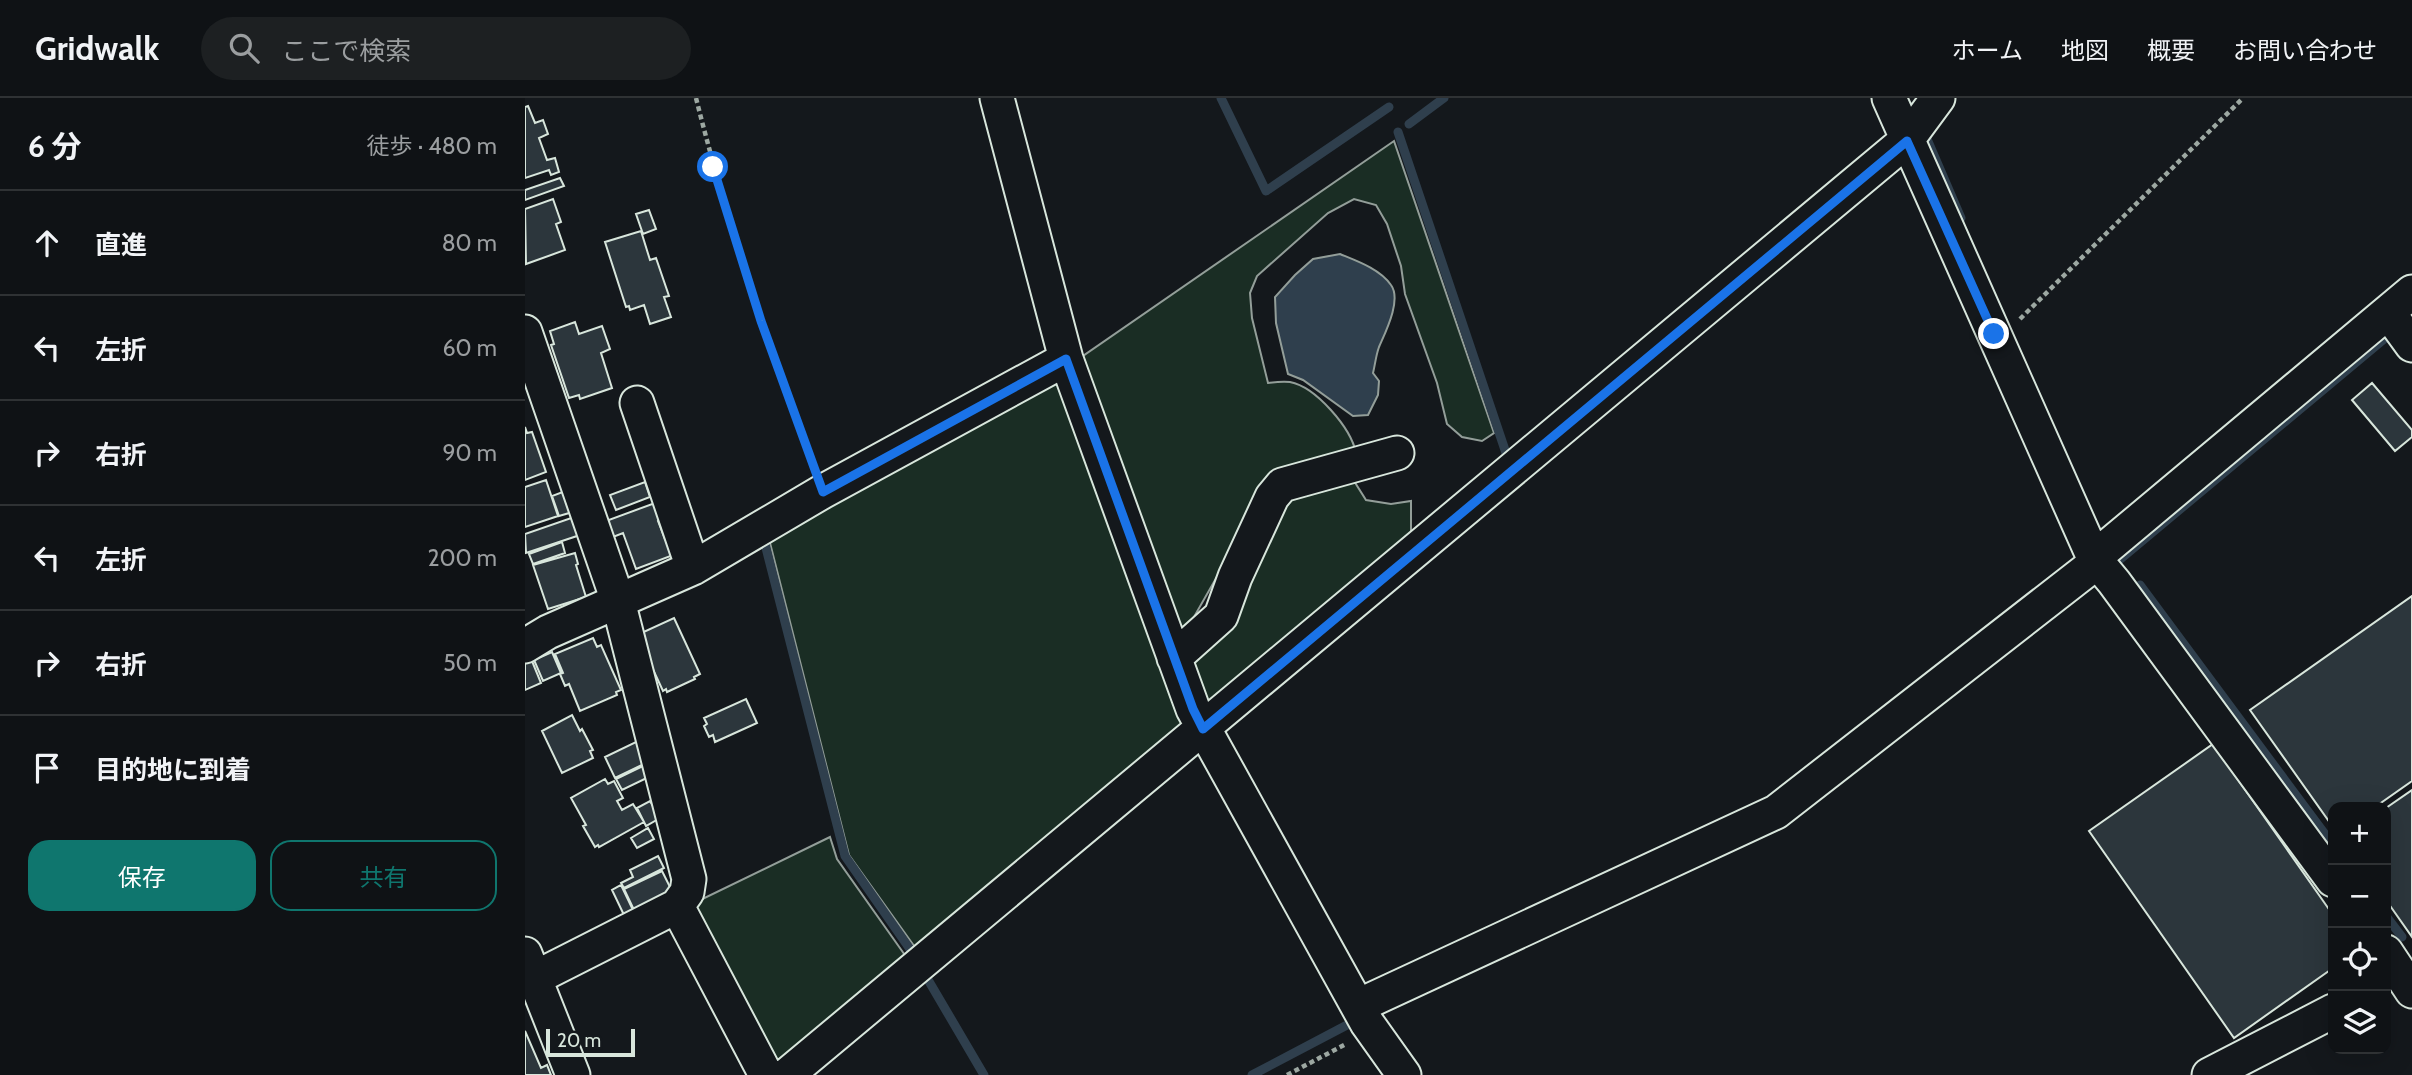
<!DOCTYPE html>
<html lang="ja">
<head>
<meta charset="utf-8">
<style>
  :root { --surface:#0f1215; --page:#1d2022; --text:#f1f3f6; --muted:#9b9ea0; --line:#2f3234; --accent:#0f766e }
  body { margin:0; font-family:Cabin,"Noto Sans JP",sans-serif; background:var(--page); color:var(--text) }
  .controls { position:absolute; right:21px; bottom:21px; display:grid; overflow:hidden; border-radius:14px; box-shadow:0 7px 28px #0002 }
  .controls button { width:63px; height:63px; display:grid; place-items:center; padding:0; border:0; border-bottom:2px solid var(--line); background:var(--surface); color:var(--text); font:35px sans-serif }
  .scale { position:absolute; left:21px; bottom:18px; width:89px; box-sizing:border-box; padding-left:7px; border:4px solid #d8e6dc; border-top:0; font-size:19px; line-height:24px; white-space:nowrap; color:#d8e6dc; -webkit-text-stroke:5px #14181c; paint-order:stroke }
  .stop { position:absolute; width:21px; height:21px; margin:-16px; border:5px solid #1a73e8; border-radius:50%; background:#fff }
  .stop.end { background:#1a73e8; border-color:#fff; box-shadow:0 2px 7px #0008 }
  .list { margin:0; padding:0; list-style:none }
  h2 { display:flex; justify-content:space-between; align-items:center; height:91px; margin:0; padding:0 28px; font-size:30px }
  h2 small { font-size:23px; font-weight:400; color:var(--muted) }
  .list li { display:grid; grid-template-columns:46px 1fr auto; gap:21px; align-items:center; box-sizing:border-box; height:105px; padding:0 28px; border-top:2px solid var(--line) }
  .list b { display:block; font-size:26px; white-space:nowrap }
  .list em { font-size:23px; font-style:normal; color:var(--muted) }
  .actions { display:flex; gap:14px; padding:21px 28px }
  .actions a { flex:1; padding:16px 0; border:2px solid var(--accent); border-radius:21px; text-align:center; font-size:24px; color:var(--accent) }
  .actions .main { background:var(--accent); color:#fff }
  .icon { flex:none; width:38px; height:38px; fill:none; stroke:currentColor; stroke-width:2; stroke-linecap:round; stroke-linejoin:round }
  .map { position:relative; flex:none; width:1887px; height:977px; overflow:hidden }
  header { display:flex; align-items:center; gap:42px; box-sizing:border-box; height:98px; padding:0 35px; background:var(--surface); border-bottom:2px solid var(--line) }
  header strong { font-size:33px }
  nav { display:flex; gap:38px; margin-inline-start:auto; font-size:24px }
  .search { width:490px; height:63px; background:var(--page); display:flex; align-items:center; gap:18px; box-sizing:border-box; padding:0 24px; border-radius:38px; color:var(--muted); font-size:26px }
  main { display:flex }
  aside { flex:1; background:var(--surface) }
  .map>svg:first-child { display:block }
</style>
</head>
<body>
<header>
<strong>Gridwalk</strong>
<div class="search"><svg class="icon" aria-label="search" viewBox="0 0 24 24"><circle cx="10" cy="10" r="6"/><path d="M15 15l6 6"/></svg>ここで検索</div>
<nav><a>ホーム</a><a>地図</a><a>概要</a><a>お問い合わせ</a></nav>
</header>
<main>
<aside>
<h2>6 分<small>徒歩 · 480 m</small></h2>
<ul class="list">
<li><svg class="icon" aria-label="ahead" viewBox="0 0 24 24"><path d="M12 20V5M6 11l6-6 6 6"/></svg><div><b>直進</b></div><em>80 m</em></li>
<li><svg class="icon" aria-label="left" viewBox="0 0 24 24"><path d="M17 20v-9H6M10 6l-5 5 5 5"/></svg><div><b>左折</b></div><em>60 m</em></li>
<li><svg class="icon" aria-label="right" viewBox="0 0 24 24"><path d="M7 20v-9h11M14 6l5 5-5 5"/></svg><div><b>右折</b></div><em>90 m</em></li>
<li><svg class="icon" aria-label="left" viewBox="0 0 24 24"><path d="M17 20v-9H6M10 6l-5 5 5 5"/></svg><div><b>左折</b></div><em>200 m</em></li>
<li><svg class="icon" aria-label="right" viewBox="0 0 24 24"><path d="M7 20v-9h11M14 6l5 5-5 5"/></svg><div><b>右折</b></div><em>50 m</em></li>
<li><svg class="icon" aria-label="arrive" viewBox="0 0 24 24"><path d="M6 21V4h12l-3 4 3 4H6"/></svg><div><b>目的地に到着</b></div></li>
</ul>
<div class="actions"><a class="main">保存</a><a>共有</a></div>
</aside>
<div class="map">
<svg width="1887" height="977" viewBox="0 0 1887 977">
  <rect width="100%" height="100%" fill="#14181c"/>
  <path fill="#1a2d24" stroke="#939e99" stroke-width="2" d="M869 43 969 335 957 343 937 339 922 326 912 285 880 196 876 168 862 126 851 107 829 101 803 115 732 178 725 195 727 220 743 285C750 284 758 283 765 284 791 289 826 330 831 355L726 419 669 519 655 535 558 258Z
    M535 281 657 622 655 633 392 852 324 757 243 437Z
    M824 375 841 402 866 406 886 403V438L684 609 663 561 759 402Z
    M305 739 312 761 382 860 255 966H248L165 807Z"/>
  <path fill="#2f3f4d" stroke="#939e99" stroke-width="2" d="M815 156C832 163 855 171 866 187 877 202 860 235 854 249 851 257 850 267 848 275L854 283 853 297 843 317 828 318 778 282 763 276 751 225 750 199 770 177 788 161Z"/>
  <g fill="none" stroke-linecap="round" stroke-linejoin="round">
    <path stroke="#2f3f4d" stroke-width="9" d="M696 0 741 93 864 9
      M884 26 919 0
      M873 34 982 358
      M1402 41 1436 120
      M240 446 320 758 387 854
      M1593 463 1865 236
      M1615 487 1808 747
      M1861 818 1877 839
      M402 880 459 977
      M727 977 822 927"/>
  </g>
  <path fill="#2c363c" stroke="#d8e6dc" stroke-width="2" d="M3 8 10 25 18 22 23 36 14 40 22 62 30 60 34 74 26 77 24 72 0 80V9Z
    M35 80 39 88 0 102V92Z
    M28 101 36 124 31 126 40 152 1 166 0 111Z
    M124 112 131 131 118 136 111 116Z
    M116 133 125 162 131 160 144 198 139 199 146 219 125 226 119 207 105 212 104 208 101 209 80 144Z
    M50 224 54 236 77 228 85 251 76 255 87 290 55 301 54 297 44 300 26 247 29 246 25 233Z
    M1847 285 1887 332V339L1870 353 1827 302Z
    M0 329 2 335 7 334 21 374 0 382Z
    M21 382 33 418 0 429V389Z
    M120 384 125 399 91 412 85 397Z
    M43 392 51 413 34 418 27 398Z
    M130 405 136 421 133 423 140 441 144 440 151 456 111 471 98 435 88 439 81 423Z
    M52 418 58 436 1 455 0 436Z
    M37 444 40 455 8 466 4 456Z
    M50 455 53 466 51 467 61 499 23 511 8 467Z
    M1887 498V683L1850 709H1808V729L1725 612Z
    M149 520 175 576 169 579 170 581 142 594 141 591 138 593 112 537Z
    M68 540 72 549 76 547 96 592 91 594 92 597 55 613 44 586 40 588 35 576 38 575 30 556Z
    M27 554 36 575 18 583 9 562Z
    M7 563 16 585 0 592V565Z
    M221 601 232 625 190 644 188 637 184 639 179 628 182 626 179 620Z
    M47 617 55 633 57 631 68 652 65 653 68 660 37 675 17 633Z
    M113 643 123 664 90 680 80 659Z
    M1688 646 1808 817V870L1709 940 1564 733Z
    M124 665 130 676 97 692 91 681Z
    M80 681 83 686 89 683 98 700 92 703 97 712 108 706 119 724 74 749 73 747 70 749 58 728 61 727 46 700Z
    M1887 692V839L1861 802V710Z
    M125 703 135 720 121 728 112 710Z
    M123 730 129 741 112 750 106 740Z
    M133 758 139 770 99 790 96 785 108 779 105 772Z
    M137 773 147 793 109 812 99 791Z
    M96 787 108 812 99 817 87 792Z
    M0 933 16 970 22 967 26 977H0Z"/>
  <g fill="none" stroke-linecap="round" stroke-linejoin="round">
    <g stroke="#d8e6dc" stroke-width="37">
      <path id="minor" d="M472 0 541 261 668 611 842 925 879 977
        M1364 0 1569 460 1589 484 1808 782
        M1863 214 1887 247
        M0 234 93 503 164 781 162 794 152 808
        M112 305 168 470
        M1569 460 1887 194
        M0 548 23 534 168 470 297 394 541 261
        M649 560 696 518 710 479 747 399 757 387 872 355
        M1861 854 1887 893
        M0 856 48 977
        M10 880 152 808 241 977
        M833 908 1251 714 1572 464
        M262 977 1382 42 1413 0
        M1684 977 1808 913"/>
    </g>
    <path stroke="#9da8a2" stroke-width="4.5" stroke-dasharray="5 3.5" stroke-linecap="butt" d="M171 0C202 124 243 244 286 364
      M1495 221 1718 0
      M762 977 821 946"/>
    <use href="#minor" stroke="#14181c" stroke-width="33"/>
  </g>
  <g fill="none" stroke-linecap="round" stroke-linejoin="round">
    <path stroke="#1a73e8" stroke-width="9" d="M188 69 236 223 298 394 541 261 668 611 678 631 1382 43 1469 236"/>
  </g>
</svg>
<div class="controls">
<button>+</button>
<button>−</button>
<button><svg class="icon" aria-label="locate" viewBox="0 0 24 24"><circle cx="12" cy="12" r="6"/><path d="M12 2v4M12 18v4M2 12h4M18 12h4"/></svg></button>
<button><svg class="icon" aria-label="layers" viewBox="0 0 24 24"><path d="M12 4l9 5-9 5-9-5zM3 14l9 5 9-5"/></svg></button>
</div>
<div class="scale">20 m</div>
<div class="stop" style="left:188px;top:69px"></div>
<div class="stop end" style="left:1469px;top:236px"></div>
</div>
</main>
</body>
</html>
